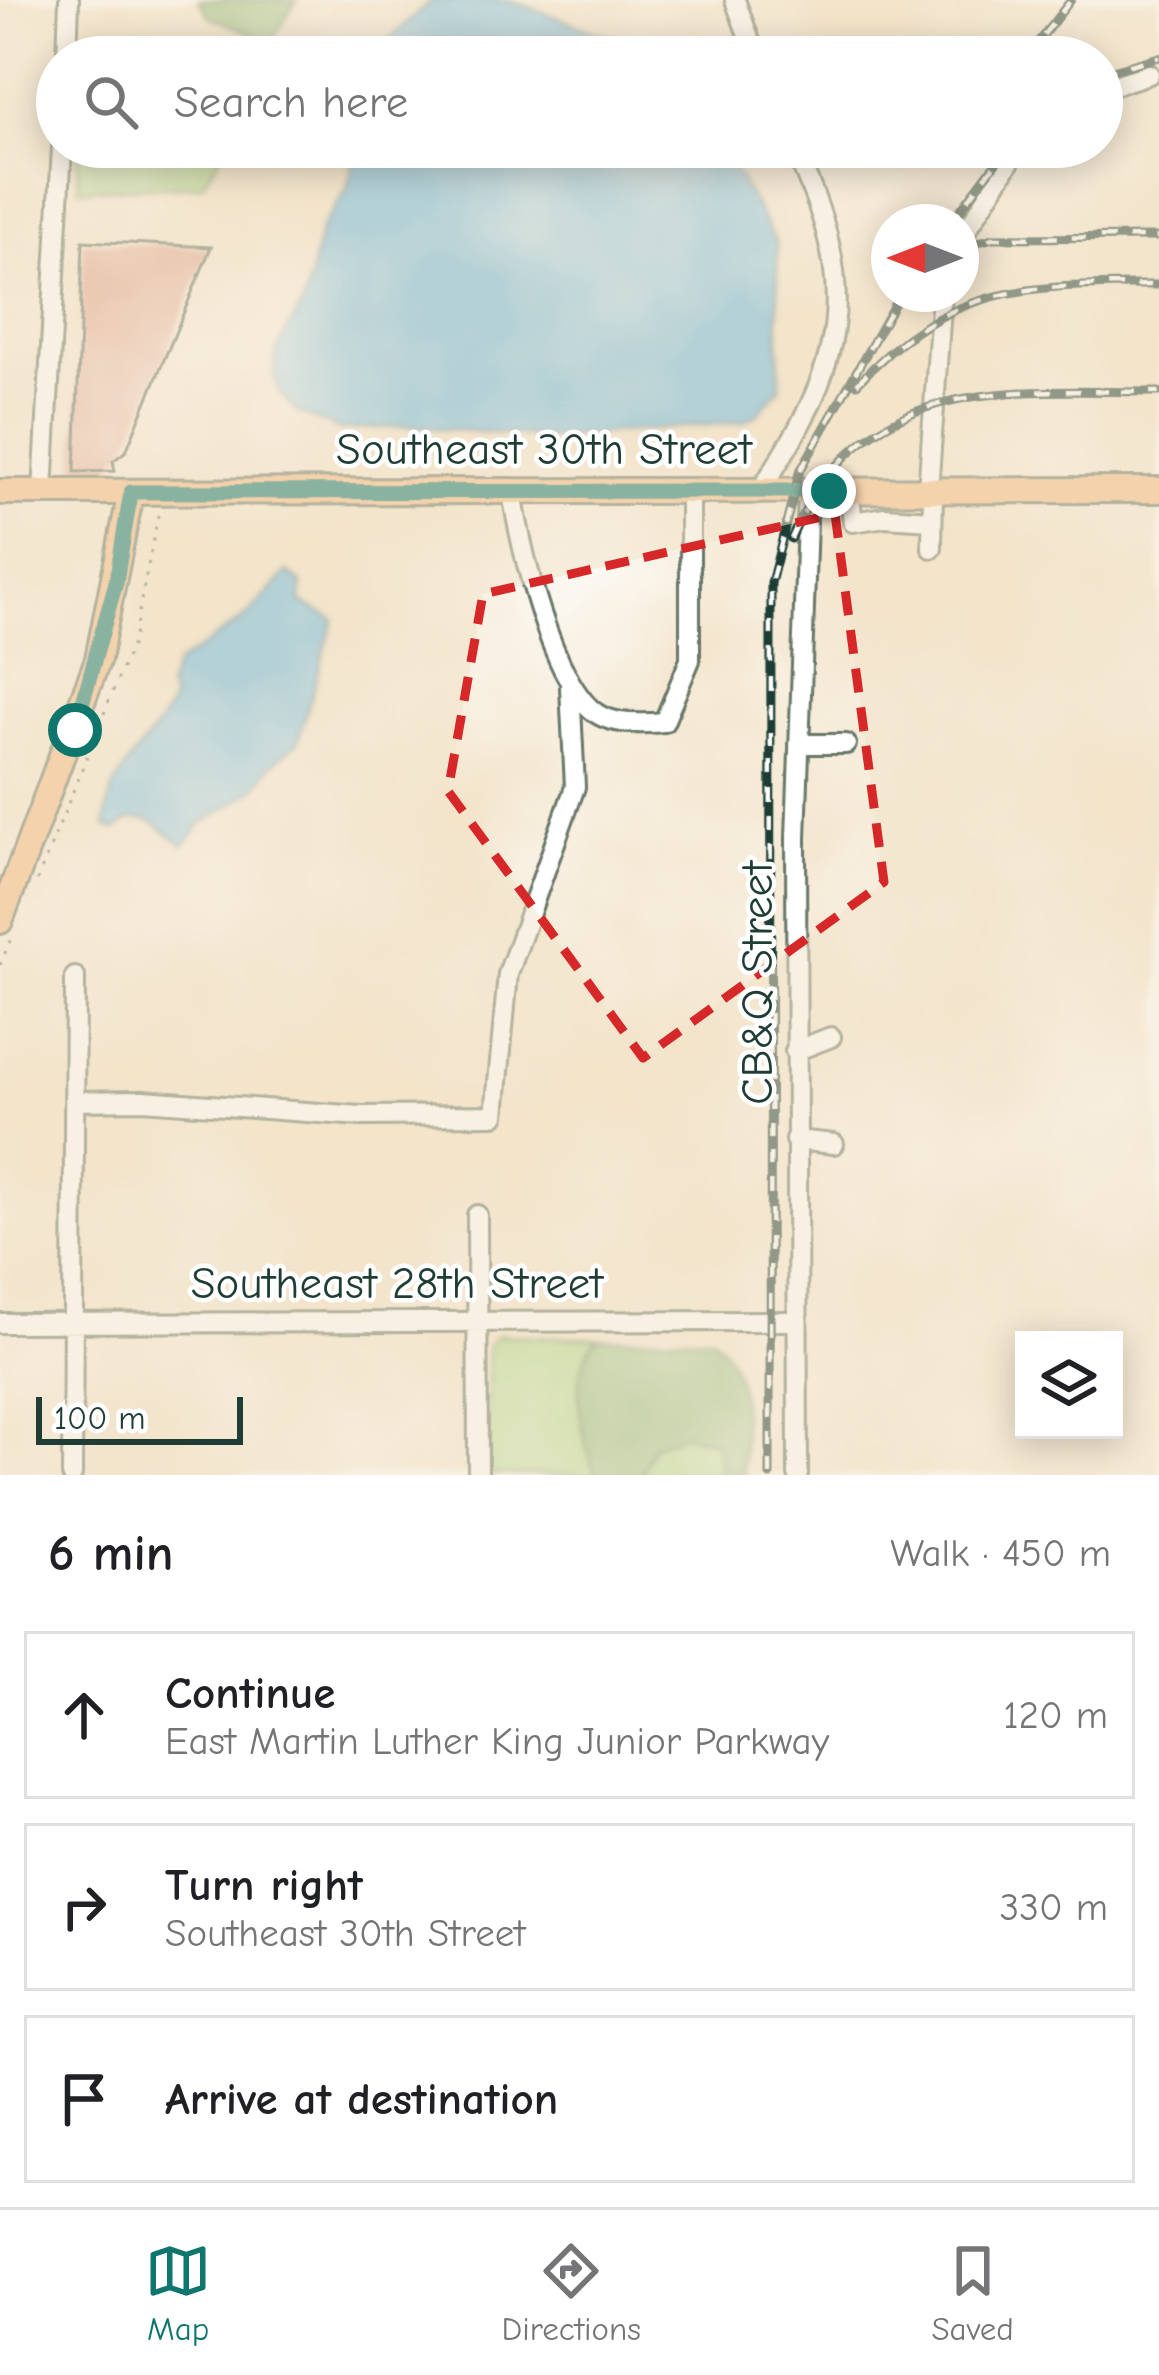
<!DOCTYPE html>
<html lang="en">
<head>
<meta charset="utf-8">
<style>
  :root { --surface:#fff; --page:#f6f6f6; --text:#202124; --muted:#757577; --line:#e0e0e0; --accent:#0f766e }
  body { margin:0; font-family:"Comic Neue",sans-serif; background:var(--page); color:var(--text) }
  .controls { position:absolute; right:36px; bottom:36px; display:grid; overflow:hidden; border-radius:0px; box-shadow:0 6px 30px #0003 }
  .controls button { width:108px; height:108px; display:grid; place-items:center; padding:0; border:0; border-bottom:3px solid var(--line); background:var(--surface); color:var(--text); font:60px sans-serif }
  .compass { position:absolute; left:871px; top:204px; width:108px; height:108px; border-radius:50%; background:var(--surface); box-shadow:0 6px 30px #0003; rotate:270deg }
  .scale { position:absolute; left:36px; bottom:30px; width:207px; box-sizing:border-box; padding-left:12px; border:6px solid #1f3d34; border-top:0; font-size:33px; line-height:42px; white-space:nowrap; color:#1f3d34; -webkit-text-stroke:9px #fff; paint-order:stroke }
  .stop { position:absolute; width:36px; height:36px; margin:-27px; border:9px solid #0f766e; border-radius:50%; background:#fff }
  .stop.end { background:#0f766e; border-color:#fff; box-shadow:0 3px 12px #0008 }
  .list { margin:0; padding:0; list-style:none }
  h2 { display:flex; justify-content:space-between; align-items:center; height:156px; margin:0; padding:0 48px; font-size:51px }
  h2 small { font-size:39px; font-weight:400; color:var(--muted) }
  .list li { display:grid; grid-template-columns:78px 1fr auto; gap:36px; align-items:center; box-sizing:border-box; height:168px; margin:0 24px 24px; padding:0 24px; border:3px solid var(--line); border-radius:0px }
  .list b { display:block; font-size:45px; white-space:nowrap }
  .list p { margin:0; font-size:39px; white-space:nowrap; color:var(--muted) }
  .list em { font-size:39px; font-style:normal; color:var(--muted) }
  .icon { flex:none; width:66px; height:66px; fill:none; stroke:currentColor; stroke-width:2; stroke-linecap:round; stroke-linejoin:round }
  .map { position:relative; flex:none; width:1159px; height:1475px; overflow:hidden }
  .search { position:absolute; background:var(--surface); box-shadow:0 6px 30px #0003; left:36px; right:36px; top:36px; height:132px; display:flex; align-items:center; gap:30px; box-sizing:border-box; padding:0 42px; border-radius:66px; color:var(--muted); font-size:45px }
  .sheet { height:732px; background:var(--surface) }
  nav { display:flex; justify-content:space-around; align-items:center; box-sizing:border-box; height:168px; border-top:3px solid var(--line); background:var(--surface); font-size:33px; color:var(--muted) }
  nav a { display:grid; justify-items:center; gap:6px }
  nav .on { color:var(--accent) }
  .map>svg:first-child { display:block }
</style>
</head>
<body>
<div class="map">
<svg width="1159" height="1475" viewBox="0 0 1159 1475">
  <rect width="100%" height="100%" fill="#fff"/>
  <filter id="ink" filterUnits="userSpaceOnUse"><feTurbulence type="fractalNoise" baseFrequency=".00833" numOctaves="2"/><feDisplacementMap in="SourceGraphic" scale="24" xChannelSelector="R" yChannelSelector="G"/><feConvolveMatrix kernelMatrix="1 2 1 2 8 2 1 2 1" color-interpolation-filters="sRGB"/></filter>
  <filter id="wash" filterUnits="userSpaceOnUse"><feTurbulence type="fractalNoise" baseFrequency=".004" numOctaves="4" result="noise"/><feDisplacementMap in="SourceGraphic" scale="48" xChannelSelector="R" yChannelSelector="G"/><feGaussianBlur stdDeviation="2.7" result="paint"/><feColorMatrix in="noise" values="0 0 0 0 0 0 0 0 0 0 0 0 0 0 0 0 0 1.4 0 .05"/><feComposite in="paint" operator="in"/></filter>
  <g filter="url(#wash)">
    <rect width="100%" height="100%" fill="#f3e4ca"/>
    <path fill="#a9d886" stroke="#648a5d" stroke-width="3" d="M77 147H225L202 185 79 189Z
      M496 1335 597 1338C567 1374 581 1435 596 1475H488V1347Z
      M683 1434 716 1442 722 1475H641L653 1445Z"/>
    <path fill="#86b873" stroke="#527a54" stroke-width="3" d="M198 0H297L271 42 210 17Z
      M710 1336C750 1364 742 1431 743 1475H722L716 1442 683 1434 653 1445 641 1475H596C581 1435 567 1374 597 1338Z"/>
    <path fill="#69bae4" stroke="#447c8c" stroke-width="3" d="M432 0H509L667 57H382L390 39Z
      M356 147H721L777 244 780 388 757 414 743 422 551 438 410 426 340 430 297 412 280 393 274 372 277 350 304 302 321 228 348 188Z
      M288 572 302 583 301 602 334 619 298 742 272 764 254 790 200 825 184 845 150 820 131 819 116 830 106 827C104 772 153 745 172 700L167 688 176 665 247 616Z"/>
    <g id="blocks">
      <path fill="#db937b" d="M83 241 211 247 126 451 113 461 115 471 75 472Z"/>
    </g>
  </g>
  <g filter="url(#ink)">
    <use href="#blocks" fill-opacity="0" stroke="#697768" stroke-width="3"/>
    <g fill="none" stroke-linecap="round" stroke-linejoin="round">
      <g stroke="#697768" stroke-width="24">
        <path id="minor" d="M735 0 756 57
          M67 57 69 0
          M1102 89 1149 74
          M961 239 1019 147
          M43 491 62 147
          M512 491C519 543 553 689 599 715 617 725 645 724 664 722L690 660V491
          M760 491C844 364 863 292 793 147
          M849 491 853 522 885 517 932 520
          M928 491 942 294
          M932 548 933 491
          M799 744H846
          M795 1051 831 1037
          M75 1101 143 1100 361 1116 495 1115 508 974 575 787 570 687
          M795 1140 834 1144
          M477 1215 478 1475
          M0 1323 795 1321
          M72 1475 75 977
          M798 1475 796 838 808 491"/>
      </g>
      <g stroke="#697768" stroke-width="30">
        <path id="major" d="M0 492 1159 490
          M0 921 98 659 131 492"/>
      </g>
      <path stroke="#697768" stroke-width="3" stroke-dasharray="3 9" stroke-linecap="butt" d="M37 881 133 641 159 510
        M0 965 13 934"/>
      <use href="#minor" stroke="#fff" stroke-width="18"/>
      <use href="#major" stroke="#f7bd88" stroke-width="24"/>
      <g stroke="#1f3d34" stroke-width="9">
        <path id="rail" d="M1026 57 1071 0
          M1102 73 1159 57
          M951 222 1008 147
          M961 247 993 238 1159 237
          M857 384C952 281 1030 286 1159 285
          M791 539C865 371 1005 392 1159 392
          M770 1475 771 583 799 473 900 294"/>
      </g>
      <use href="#rail" stroke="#fff" stroke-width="4.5" stroke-dasharray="14" stroke-linecap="butt"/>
    </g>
  </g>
  <g fill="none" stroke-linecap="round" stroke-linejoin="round" filter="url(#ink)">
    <path stroke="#0f766e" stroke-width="15" d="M75 730 116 582 131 492 829 491"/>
  </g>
  <path d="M0 0H1159V1475H0ZM835 514 884 882 643 1058 448 791 483 594Z" fill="#f3e4ca" fill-opacity=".55" fill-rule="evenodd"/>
  <path fill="none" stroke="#d62828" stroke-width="9" stroke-dasharray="24 15" stroke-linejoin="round" d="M835 514 884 882 643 1058 448 791 483 594Z"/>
  <g text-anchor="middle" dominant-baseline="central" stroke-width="9" stroke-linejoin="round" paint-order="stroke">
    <g font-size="45" fill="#1f3d34" stroke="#fff">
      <text x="544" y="449">Southeast 30th Street</text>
      <text transform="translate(757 983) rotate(-90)">CB&amp;Q Street</text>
      <text x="397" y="1283">Southeast 28th Street</text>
    </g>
  </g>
</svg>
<div class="controls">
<button><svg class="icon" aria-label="layers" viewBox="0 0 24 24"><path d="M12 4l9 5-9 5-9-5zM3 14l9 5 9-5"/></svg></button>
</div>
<svg class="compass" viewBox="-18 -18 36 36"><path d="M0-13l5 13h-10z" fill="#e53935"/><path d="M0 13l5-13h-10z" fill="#757577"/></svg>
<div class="scale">100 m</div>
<div class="stop" style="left:75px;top:730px"></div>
<div class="stop end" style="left:829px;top:491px"></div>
<div class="search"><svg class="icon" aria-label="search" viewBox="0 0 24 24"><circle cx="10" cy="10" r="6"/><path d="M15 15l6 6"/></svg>Search here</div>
</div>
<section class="sheet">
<h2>6 min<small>Walk · 450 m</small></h2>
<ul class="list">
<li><svg class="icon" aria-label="ahead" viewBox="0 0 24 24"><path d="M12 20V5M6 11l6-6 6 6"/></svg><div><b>Continue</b><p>East Martin Luther King Junior Parkway</p></div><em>120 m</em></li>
<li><svg class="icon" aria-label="right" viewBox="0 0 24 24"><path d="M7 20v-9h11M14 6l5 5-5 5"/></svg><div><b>Turn right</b><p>Southeast 30th Street</p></div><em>330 m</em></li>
<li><svg class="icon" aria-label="arrive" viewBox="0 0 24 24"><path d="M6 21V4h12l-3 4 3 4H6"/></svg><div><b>Arrive at destination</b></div></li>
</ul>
</section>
<nav>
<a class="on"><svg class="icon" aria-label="map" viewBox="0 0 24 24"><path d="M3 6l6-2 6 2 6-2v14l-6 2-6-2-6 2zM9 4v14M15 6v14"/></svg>Map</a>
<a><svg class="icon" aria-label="directions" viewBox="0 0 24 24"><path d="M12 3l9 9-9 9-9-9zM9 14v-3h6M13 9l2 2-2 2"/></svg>Directions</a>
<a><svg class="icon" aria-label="saved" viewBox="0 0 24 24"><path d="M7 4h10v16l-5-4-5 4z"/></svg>Saved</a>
</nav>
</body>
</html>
